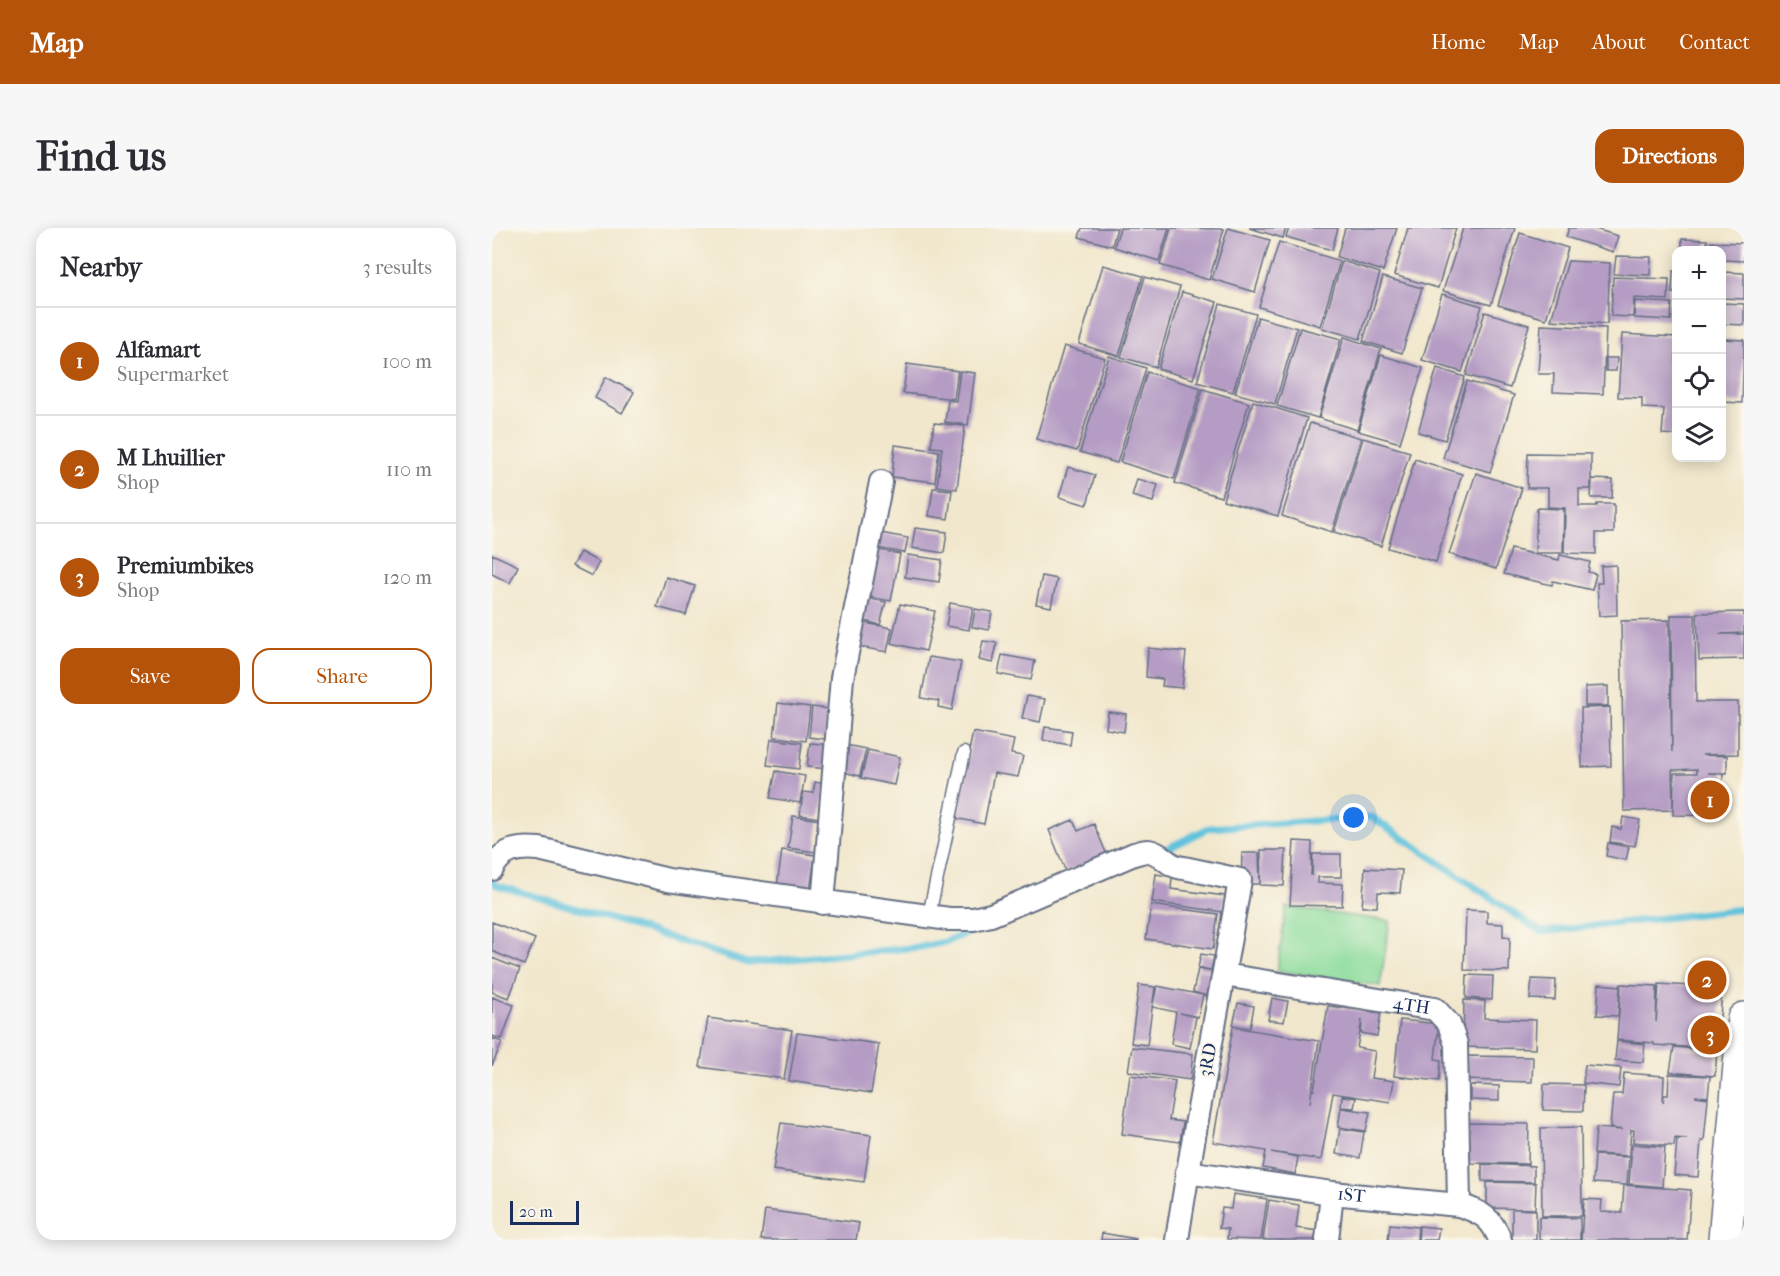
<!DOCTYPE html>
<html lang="en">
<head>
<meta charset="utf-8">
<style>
  :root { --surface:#fff; --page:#f7f7f7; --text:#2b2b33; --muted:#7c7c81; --line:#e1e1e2; --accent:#b45309 }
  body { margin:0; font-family:"IM FELL French Canon",serif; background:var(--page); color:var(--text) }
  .controls { position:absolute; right:18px; top:18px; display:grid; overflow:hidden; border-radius:12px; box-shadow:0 3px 15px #0003 }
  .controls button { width:54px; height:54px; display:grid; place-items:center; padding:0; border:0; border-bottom:2px solid var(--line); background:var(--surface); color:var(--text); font:30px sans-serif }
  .scale { position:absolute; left:18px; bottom:15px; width:69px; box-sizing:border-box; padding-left:6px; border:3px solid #1b2f5e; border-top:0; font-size:16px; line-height:21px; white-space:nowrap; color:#1b2f5e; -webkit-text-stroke:4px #fbf7ec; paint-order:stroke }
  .you { position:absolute; left:862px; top:590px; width:21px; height:21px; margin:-15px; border:4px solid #fff; border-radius:50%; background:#1a73e8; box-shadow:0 0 0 9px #1a73e833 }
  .badge { display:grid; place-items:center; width:39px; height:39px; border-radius:50%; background:var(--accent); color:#fff; font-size:20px; font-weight:700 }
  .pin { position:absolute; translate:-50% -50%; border:3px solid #fff; box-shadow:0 2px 6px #0006 }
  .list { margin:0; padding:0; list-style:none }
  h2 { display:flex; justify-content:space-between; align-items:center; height:78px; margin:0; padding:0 24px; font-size:26px }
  h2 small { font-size:20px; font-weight:400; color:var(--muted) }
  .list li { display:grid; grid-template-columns:39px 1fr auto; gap:18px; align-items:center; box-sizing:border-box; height:108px; padding:0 24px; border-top:2px solid var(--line) }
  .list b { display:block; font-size:22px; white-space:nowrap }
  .list p { margin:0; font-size:20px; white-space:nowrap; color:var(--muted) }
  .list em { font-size:20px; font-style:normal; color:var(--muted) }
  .actions { display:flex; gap:12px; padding:18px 24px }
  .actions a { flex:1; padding:14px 0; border:2px solid var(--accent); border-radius:18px; text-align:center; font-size:21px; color:var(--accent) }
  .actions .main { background:var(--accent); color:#fff }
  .icon { flex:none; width:33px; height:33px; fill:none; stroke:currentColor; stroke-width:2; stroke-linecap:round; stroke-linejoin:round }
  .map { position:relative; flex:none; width:1252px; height:1012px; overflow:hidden; border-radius:18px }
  header { display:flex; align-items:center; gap:36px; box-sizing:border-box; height:84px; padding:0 30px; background:var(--accent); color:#fff }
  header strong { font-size:28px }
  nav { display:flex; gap:33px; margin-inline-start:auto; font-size:21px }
  .intro { display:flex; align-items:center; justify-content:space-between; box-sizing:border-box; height:144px; padding:0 36px }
  h1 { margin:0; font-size:42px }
  .button { padding:15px 27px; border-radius:18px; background:var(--accent); color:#fff; font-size:21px; font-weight:700 }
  main { display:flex; gap:36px; padding:0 36px }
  aside { flex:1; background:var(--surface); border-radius:18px; box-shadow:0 3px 15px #0003 }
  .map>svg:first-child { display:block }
</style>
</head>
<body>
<header>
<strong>Map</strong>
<nav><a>Home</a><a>Map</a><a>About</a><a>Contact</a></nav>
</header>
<div class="intro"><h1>Find us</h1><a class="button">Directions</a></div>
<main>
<aside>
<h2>Nearby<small>3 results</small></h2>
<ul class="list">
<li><span class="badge">1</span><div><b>Alfamart</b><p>Supermarket</p></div><em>100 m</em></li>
<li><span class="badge">2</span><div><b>M Lhuillier</b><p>Shop</p></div><em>110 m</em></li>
<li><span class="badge">3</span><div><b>Premiumbikes</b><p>Shop</p></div><em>120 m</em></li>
</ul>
<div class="actions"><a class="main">Save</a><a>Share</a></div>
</aside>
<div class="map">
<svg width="1252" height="1012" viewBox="0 0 1252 1012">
  <rect width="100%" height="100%" fill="#fbf7ec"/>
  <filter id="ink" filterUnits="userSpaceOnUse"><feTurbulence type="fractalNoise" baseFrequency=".0167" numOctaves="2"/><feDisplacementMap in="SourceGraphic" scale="12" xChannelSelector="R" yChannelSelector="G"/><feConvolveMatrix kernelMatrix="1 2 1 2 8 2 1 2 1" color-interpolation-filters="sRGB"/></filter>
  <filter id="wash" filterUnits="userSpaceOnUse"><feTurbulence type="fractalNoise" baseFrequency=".008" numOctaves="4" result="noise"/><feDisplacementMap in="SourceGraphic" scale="24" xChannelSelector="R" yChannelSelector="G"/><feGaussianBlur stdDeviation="1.35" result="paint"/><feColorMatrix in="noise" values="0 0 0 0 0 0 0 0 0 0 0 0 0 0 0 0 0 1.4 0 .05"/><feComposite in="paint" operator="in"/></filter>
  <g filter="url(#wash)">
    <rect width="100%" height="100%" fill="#f1e7cc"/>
    <path fill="#8cdc9c" stroke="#54867d" stroke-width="1.5" d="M794 679 898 693 888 758 785 743Z"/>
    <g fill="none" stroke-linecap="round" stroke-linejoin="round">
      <path stroke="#5fc2dd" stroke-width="7" d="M668 624 717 600 880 589 1049 704 1250 681
        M0 654 4 657 100 685 256 735 429 719 453 714 493 698"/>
    </g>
    <g id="blocks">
      <path fill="#b59cc4" d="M590 0H625L620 18 587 9Z
        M628 0H677L667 33 622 19Z
        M679 0 732 1 717 52 668 37Z
        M736 0 778 12 763 64 720 51Z
        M757 0H794L791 10Z
        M797 0H846L840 22 794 9Z
        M853 0H905L891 43 845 29Z
        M916 0H964L946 60 902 47Z
        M971 0H1023L999 77 951 63Z
        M1077 0H1100L1126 8 1121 24 1074 9Z
        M1028 5 1076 20 1054 91 1006 77Z
        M1190 11 1215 12 1214 22H1190Z
        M787 14 848 33 828 98 767 79Z
        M1219 14 1252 15V33L1230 32V22H1219Z
        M1124 28 1159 29 1158 47 1122 46Z
        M850 33 888 45 868 111 830 100Z
        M1076 33 1118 35 1115 96 1059 92Z
        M611 37 651 48 627 128 587 116Z
        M1181 43H1184V65H1180Z
        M1230 44 1252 45V71L1230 70Z
        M653 49 688 59 664 139 629 129Z
        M891 49 930 60 910 125 871 113Z
        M1121 49 1177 51 1176 72 1142 70 1141 89 1119 88Z
        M690 64 725 74 701 151 666 141Z
        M950 66 990 78 970 144 930 132Z
        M1143 73 1180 75 1179 92 1142 90Z
        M1230 75 1252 76V97L1230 96Z
        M728 76 764 86 741 164 705 154Z
        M993 84 1037 97 1018 160 974 147Z
        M766 89 805 100 783 176 743 165Z
        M1049 97 1114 100 1111 166 1061 164 1062 146H1046Z
        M808 100 849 111 826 190 785 178Z
        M1130 106 1184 109V207L1170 206 1172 181 1150 180V170L1126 169Z
        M852 109 889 121 865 202 827 190Z
        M1230 111 1252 112 1250 175 1230 174Z
        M572 118 613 130 585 223 544 211Z
        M889 127 931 140 908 215 866 203Z
        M617 128 654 140 625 235 588 224Z
        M1114 130H1125L1124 143H1114Z
        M415 136 466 143 462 171 411 165Z
        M945 140 973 149 953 212 926 204Z
        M468 143 483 145 476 197 453 194 456 172 464 173Z
        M655 144 709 160 682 251 628 234Z
        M114 149 142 164 130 185 103 170Z
        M975 153 1022 167 998 244 951 230Z
        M711 161 757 175 729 269 683 255Z
        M761 173 815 190 786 288 731 272Z
        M442 195 473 198 465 261 445 258 450 220 439 219Z
        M818 195 869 210 840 304 790 288Z
        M871 210 918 224 889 318 842 304Z
        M403 217 447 223 443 254 400 249Z
        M1036 225 1099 226V261H1087V278H1105V276H1122V305H1104V326L1072 325 1073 280 1056 279V260H1035Z
        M923 231 970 246 944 334 896 320Z
        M576 239 603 247 595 277 567 269Z
        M984 245 1030 260 1004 341 957 326Z
        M645 251 666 257 661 274 640 268Z
        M1100 251 1121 252 1120 270H1099Z
        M441 260 460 262 456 291 437 288Z
        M1045 280 1072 281 1071 325H1043Z
        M423 300 455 304 452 325 420 320Z
        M383 304 416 310 413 325 380 319Z
        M382 321 408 326 399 373 372 368Z
        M1019 321 1067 332 1068 327 1098 334 1096 344 1104 346 1100 362 1061 353 1060 357 1012 346Z
        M88 324 107 334 100 348 80 338Z
        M0 326 26 338 18 355 0 346Z
        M416 327 450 332 447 354 413 349Z
        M1124 337 1125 387 1107 388 1105 355H1110L1109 338Z
        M550 348 565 351 559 379 544 376Z
        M174 349 203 358 194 387 165 379Z
        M374 370 394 374 388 397 369 392Z
        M458 375 481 379 477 402 454 398Z
        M408 376 443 383 434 423 399 415Z
        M483 381 500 384 497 402 480 399Z
        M1252 384V405L1227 406H1252V431L1207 432 1205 385Z
        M1179 387H1203L1204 474H1246V526L1210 527 1235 528V545H1216L1231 546 1229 588 1181 587 1182 545H1205V541L1180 542 1181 582 1132 583 1129 393 1177 392 1180 524Z
        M367 394 400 400 395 424 362 418Z
        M491 413 505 415 501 435 487 432Z
        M656 420 694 424 690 460 670 458 671 451 654 449Z
        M510 427 543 433 539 452 506 446Z
        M437 429 469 434 460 482 446 479 447 473 429 470Z
        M1116 458V478H1093V459Z
        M535 468 553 471 548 494 530 490Z
        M286 475 318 479 314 513 282 509Z
        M320 479 336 481 333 511 317 509Z
        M1118 479 1119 538 1090 539 1089 480Z
        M616 484 634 486 632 504 614 501Z
        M553 499 580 503 578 517 551 512Z
        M481 504 522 512 519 526 531 528 526 549 502 545 492 596 463 590Z
        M279 511 310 515 307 541 275 537Z
        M318 515 340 517 337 541 315 539Z
        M349 516 374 521 368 548 343 542Z
        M376 522 408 529 402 557 369 550Z
        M284 543 313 548 308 575 278 570Z
        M323 554 333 556 328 590 308 587 311 564 321 565Z
        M301 588 328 592 323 624 296 620Z
        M1131 589 1148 592 1143 618 1118 614 1120 599 1129 601Z
        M581 592 586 603 602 596 615 627 574 644 557 602Z
        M802 613 820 614 819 647H820L821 626H849V649H826V655L851 656 850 678 798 677Z
        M1116 615 1137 619 1134 632 1114 628Z
        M290 622 323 627 318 663 285 658Z
        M769 622H794L792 658 768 657Z
        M750 625H767L768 656H749Z
        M873 640 910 642 908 665 886 664 885 679H870Z
        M664 646 680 649 679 661 733 668 731 684 660 674Z
        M659 677 726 686 721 721 654 711Z
        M974 682 995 683V695L1011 696V708L1018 709 1017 743 972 742Z
        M0 694 43 711 32 737 0 723Z
        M709 726 722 728 719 742 706 740Z
        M0 730 28 741 17 770 0 764Z
        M706 741 720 744 715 768 701 764Z
        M975 747 1001 748 1000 772 974 770Z
        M1040 751 1064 752 1063 772 1038 771Z
        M1107 756 1128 758 1126 788 1105 787Z
        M1129 756 1165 758 1164 794 1167 756 1230 760 1226 821 1162 817V815L1125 812Z
        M647 757 663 759 655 817 639 815Z
        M665 758 711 767 706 789 688 785 704 789 698 820 679 816 684 784 660 779Z
        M0 769 22 777 10 811 0 808Z
        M780 770 796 773 792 794 776 792Z
        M972 772 993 773 992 790 1044 792 1043 821 971 819Z
        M746 775 762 778 758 800 741 797Z
        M836 778 889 785 885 808 869 805 870 792 865 820 883 823 879 850 902 853 898 874 841 865 829 932 779 924 806 929 803 946 771 940 774 923 721 914 741 799 827 813 818 875 820 862H822Z
        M216 790 300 802 292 851 208 839Z
        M908 792 947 796 943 831 949 832 947 853 902 848Z
        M305 805 387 816 379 865 297 853Z
        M0 810 10 814 0 838Z
        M1125 813 1153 816 1151 834 1123 832Z
        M640 819 701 826 698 852 636 843Z
        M1182 819 1225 823 1223 848 1178 844Z
        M974 828 1041 829 1040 854 973 852Z
        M1093 837 1129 840 1127 859 1091 855Z
        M1132 845 1172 848 1171 875 1172 867H1176L1177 846 1218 848 1216 869 1203 868 1216 870 1212 913H1209L1206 949 1182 947 1185 911H1195L1183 910 1182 918 1141 914 1142 902H1139L1137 928 1102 926 1104 900 1131 902 1118 900 1121 866H1130Z
        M638 847 683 853 677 892 691 894 688 914 630 906Z
        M1052 856 1092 857 1091 883 1051 882Z
        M978 857 1007 858V873L978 872Z
        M850 868 864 870 862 880 849 879Z
        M849 880 878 884 874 903 846 899Z
        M289 895 379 907 372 954 281 942Z
        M976 895 1037 896 1036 936 975 935Z
        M1089 899 1090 988H1050L1049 900Z
        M848 900 872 904 868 930 844 926Z
        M1140 916 1173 919 1170 959 1137 956Z
        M1103 927 1137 929 1135 957 1101 955Z
        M990 936 1042 938V954L990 953Z
        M995 954 1044 955 1043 981 995 980Z
        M1132 957 1199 962 1195 1012H1089L1092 971 1110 972 1109 984 1130 985Z
        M741 966 775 971 769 1012 735 1011 736 1001 727 1000 730 980 739 981Z
        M777 972 807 977 804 1000 827 1003 826 1012H771Z
        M1020 981 1044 982V1012H1020Z
        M273 982 367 995 364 1012H269Z
        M1047 989 1088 990V1012H1047Z
        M898 996 926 999 925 1012H896Z
        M927 998 947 1000 945 1012H926Z
        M610 1005 644 1011V1012H609Z"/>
    </g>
  </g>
  <g filter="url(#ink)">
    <use href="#blocks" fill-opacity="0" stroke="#666f84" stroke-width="1.5"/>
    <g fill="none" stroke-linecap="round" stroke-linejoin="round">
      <g stroke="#666f84" stroke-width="15">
        <path id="service" d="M437 687 472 525"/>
      </g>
      <g stroke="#666f84" stroke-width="26">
        <g id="minor">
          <path d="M0 641C10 621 27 619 47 621L176 652 457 691H481L499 687 642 626C647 625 653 622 657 623 671 625 675 639 692 640L748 652C728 772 703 892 685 1012"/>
          <path d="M331 675 350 450 389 254"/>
          <path id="s1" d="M732 747 943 781 957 796 964 816 967 977"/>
          <path id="s2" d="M695 944 840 965 967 977C989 984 1000 990 1008 1012"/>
          <path d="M835 1012 840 965"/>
        </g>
      </g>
      <g stroke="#666f84" stroke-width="36">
        <path id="primary" d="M1233 1012 1252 791"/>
      </g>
      <use href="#service" stroke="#fff" stroke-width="12"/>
      <use href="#minor" stroke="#fff" stroke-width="22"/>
      <use href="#primary" stroke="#fff" stroke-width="33"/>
    </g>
  </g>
  <g text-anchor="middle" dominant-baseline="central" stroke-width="4.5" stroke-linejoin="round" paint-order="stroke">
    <g font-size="18" fill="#1b2f5e" stroke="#fbf7ec">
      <text stroke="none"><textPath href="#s1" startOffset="190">4TH</textPath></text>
      <text transform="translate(716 832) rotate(-79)">3RD</text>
      <text stroke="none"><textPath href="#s2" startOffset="166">1ST</textPath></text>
    </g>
  </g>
</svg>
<div class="controls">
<button>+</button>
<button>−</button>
<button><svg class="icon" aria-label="locate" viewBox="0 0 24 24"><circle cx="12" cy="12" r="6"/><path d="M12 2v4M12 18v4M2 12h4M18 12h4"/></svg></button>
<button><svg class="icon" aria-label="layers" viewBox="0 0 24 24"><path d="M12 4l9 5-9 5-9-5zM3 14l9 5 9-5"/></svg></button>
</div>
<div class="scale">20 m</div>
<div class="you"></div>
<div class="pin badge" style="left:1218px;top:572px">1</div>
<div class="pin badge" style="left:1215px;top:752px">2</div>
<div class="pin badge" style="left:1218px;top:807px">3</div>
</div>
</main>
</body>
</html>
